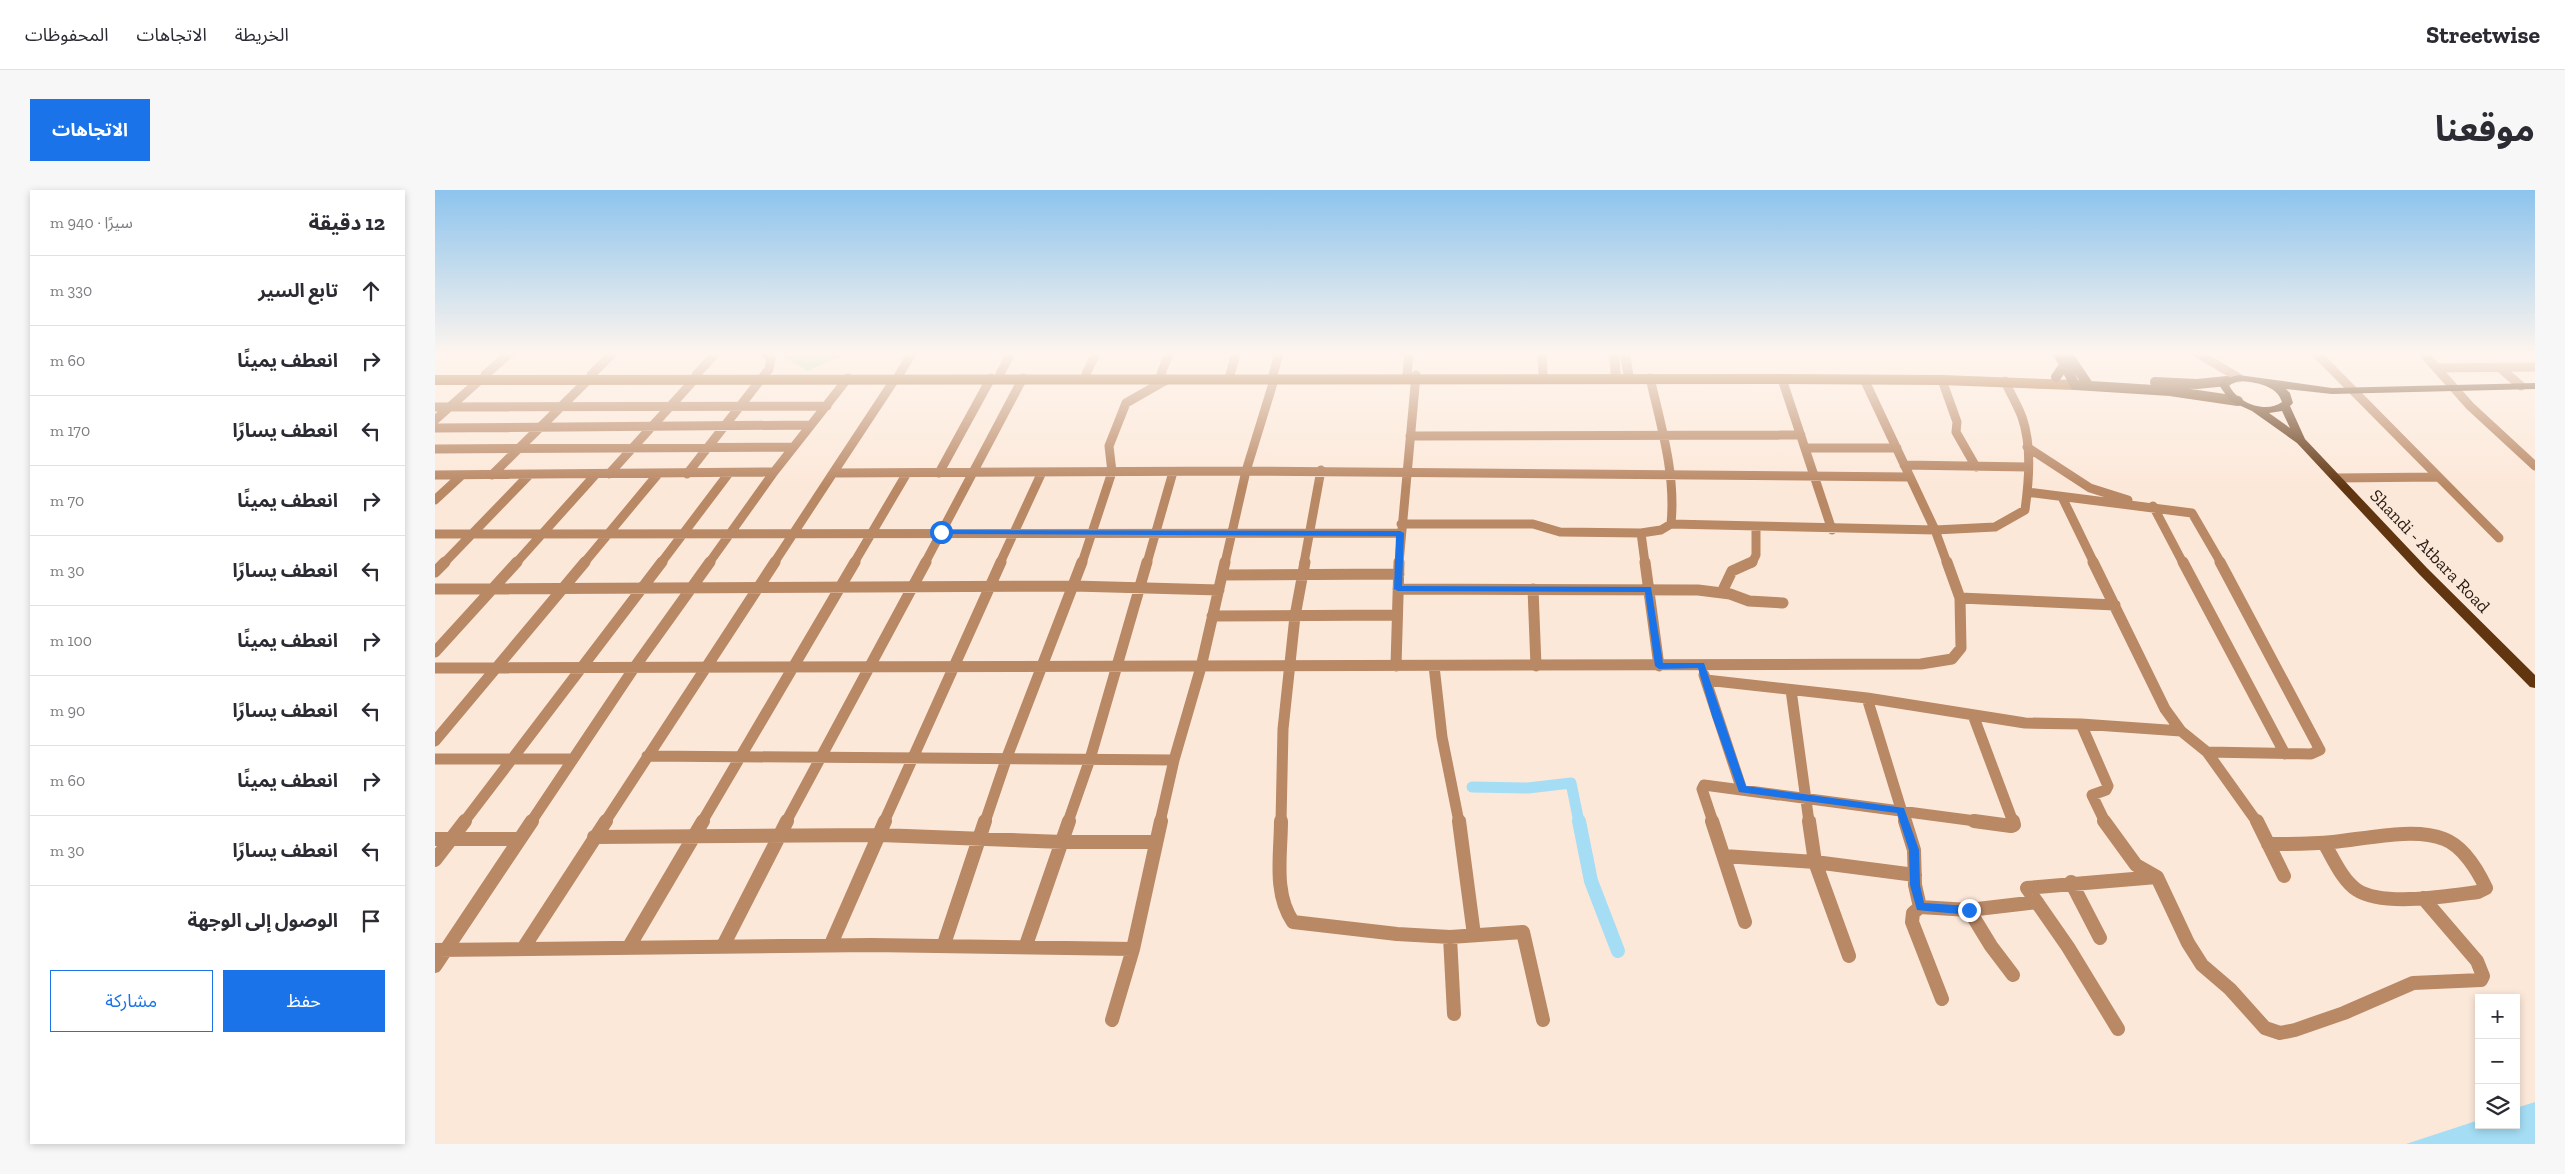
<!DOCTYPE html>
<html lang="ar">
<head>
<meta charset="utf-8">
<style>
  :root { --surface:#fff; --page:#f7f7f7; --text:#2b2b33; --muted:#7c7c81; --line:#e1e1e2; --accent:#1a73e8 }
  body { margin:0; font-family:"Zilla Slab","Noto Sans Arabic",serif; background:var(--page); color:var(--text); direction:rtl }
  .controls { position:absolute; right:15px; bottom:15px; display:grid; overflow:hidden; border-radius:0px; box-shadow:0 2px 8px #0003 }
  .controls button { width:45px; height:45px; display:grid; place-items:center; padding:0; border:0; border-bottom:1px solid var(--line); background:var(--surface); color:var(--text); font:25px sans-serif }
  .stop { position:absolute; width:15px; height:15px; margin:-11px; border:4px solid #1a73e8; border-radius:50%; background:#fff }
  .stop.end { background:#1a73e8; border-color:#fff; box-shadow:0 1px 5px #0008 }
  .list { margin:0; padding:0; list-style:none }
  h2 { display:flex; justify-content:space-between; align-items:center; height:65px; margin:0; padding:0 20px; font-size:21px }
  h2 small { font-size:16px; font-weight:400; color:var(--muted) }
  .list li { display:grid; grid-template-columns:32px 1fr auto; gap:15px; align-items:center; box-sizing:border-box; height:70px; padding:0 20px; border-top:1px solid var(--line) }
  .list b { display:block; font-size:19px; white-space:nowrap }
  .list em { font-size:16px; font-style:normal; color:var(--muted) }
  .actions { display:flex; gap:10px; padding:15px 20px }
  .actions a { flex:1; padding:11px 0; border:1px solid var(--accent); border-radius:0px; text-align:center; font-size:18px; color:var(--accent) }
  .actions .main { background:var(--accent); color:#fff }
  .icon { flex:none; width:28px; height:28px; fill:none; stroke:currentColor; stroke-width:2; stroke-linecap:round; stroke-linejoin:round }
  .map { position:relative; flex:none; width:2100px; height:954px; overflow:hidden; direction:ltr; border-radius:0px }
  header { display:flex; align-items:center; gap:30px; box-sizing:border-box; height:70px; padding:0 25px; background:var(--surface); border-bottom:1px solid var(--line) }
  header strong { font-size:24px }
  nav { display:flex; gap:28px; margin-inline-start:auto; font-size:18px }
  .intro { display:flex; align-items:center; justify-content:space-between; box-sizing:border-box; height:120px; padding:0 30px }
  h1 { margin:0; font-size:35px }
  .button { padding:12px 22px; border-radius:0px; background:var(--accent); color:#fff; font-size:18px; font-weight:700 }
  main { display:flex; gap:30px; padding:0 30px }
  aside { flex:1; background:var(--surface); border-radius:0px; box-shadow:0 2px 8px #0003 }
  .map>svg:first-child { display:block }
</style>
</head>
<body>
<header>
<strong>Streetwise</strong>
<nav><a>الخريطة</a><a>الاتجاهات</a><a>المحفوظات</a></nav>
</header>
<div class="intro"><h1>موقعنا</h1><a class="button">الاتجاهات</a></div>
<main>
<div class="map">
<svg width="2100" height="954" viewBox="0 0 2100 954">
  <rect width="100%" height="100%" fill="#fce8d9"/>
  <path fill="#a8d8aa" d="M341 163H412L373 181Z"/>
  <path fill="#a5ddf5" d="M2100 912V954H1971L2044 930V935H2081V918Z"/>
  <g fill="none" stroke-linecap="round" stroke-linejoin="round">
    <path stroke="#a5ddf5" stroke-width="11" d="M1037 597 1093 598 1136 593 1144 632"/>
    <path stroke="#a5ddf5" stroke-width="14" d="M1144 631 1156 691 1183 761"/>
    <path stroke="#b98865" stroke-width="9" d="M1107 163 1108 185
      M1762 163 1804 188
      M1881 163 2064 348
      M1988 163 2035 216 2100 276
      M2064 177 2086 196
      M2001 178 2100 177
      M565 184 576 163
      M651 184 661 163
      M726 184 734 163
      M50 185 75 163
      M156 185 178 163
      M261 185 281 163
      M464 185 477 163
      M795 185 801 163
      M838 185 844 163
      M972 185 974 163
      M1215 188C1226 236 1241 284 1236 334
      M460 189 398 283 811 281 790 373
      M1347 189 1397 340
      M839 190 811 281 1474 287
      M1507 190 1522 232 1521 242 1541 277
      M0 217 392 216
      M0 230 45 190
      M0 238 375 235
      M975 246 1366 245
      M1592 257 1655 298 1693 310
      M1371 258H1462
      M0 259 358 257
      M1469 275 1593 277
      M504 283 556 188
      M174 284 259 190
      M252 284 334 179 336 168 330 163
      M0 285 339 282
      M57 285 153 190
      M1901 288 2003 287
      M1592 302 1757 323 1786 373
      M1627 307 1659 373
      M0 310 27 285
      M1718 316 1748 373
      M966 334H1098L1125 342 1206 343 1226 340 1236 334 1500 340 1429 189
      M1206 343 1210 373
      M0 344 965 343
      M9 373 94 285
      M81 373 161 284
      M149 373 223 284
      M226 373 294 283
      M274 373 339 282 413 188
      M339 373 398 283
      M419 373 472 283
      M490 373 588 188
      M565 373 607 282
      M647 373 677 282 674 256 691 213 733 189
      M712 373 738 282
      M869 373 886 280
      M964 373 981 185
      M1317 373 1321 365V337
      M1512 373 1500 340 1560 337 1590 320C1594 290 1597 256 1587 227 1582 214 1575 203 1570 191"/>
    <path stroke="#b98865" stroke-width="11" d="M1210 372 1224 476
      M1658 372 1730 519 1746 541 1772 562 1822 632
      M1748 372 1850 564
      M0 382 10 372
      M787 385 964 384
      M0 399 639 396 784 400
      M963 399 1263 400 1295 404 1314 411 1348 413
      M1098 399 1101 476
      M1287 402 1297 381 1317 372
      M1525 408 1680 415
      M777 426 961 425
      M0 462 82 372
      M961 476 964 372
      M999 476 1007 547 1024 632
      M0 478 1486 474 1517 469 1526 458 1525 408 1512 372
      M1269 485 1307 600
      M1271 490 1432 508 1590 533 1646 534 1746 541
      M1356 500 1374 632
      M1432 508 1470 632
      M1538 525 1578 632
      M1646 534 1673 596 1671 600 1657 605 1670 632
      M0 551 150 372
      M1772 562 1876 564 1885 560 1785 372
      M212 566 739 570
      M0 569H138
      M29 632 227 372
      M96 632 199 478 275 372
      M170 632 340 372
      M267 632 420 372
      M351 632 491 372
      M449 632 566 372
      M550 632 572 567 647 372
      M633 632 655 569 712 372
      M725 632 739 570 766 477 790 372
      M846 632 848 539 860 426 870 372
      M1278 632 1267 599 1269 595 1548 632"/>
    <path stroke="#b98865" stroke-width="14" d="M846 631C846 664 838 703 858 732L962 744 1015 747 1088 742 1108 830
      M1024 631 1039 745
      M1277 631 1310 732
      M1374 631 1380 672 1414 766
      M1470 631 1479 660 1480 695 1485 717
      M1539 631 1576 636 1579 635 1578 631
      M1669 631 1701 675 1722 687 1753 753 1767 775 1795 799 1830 838 1845 843 1860 840 1909 823 1978 793 2046 790 2048 786 2042 771 1988 708
      M1822 631 1849 686
      M159 647 445 645 628 652H720
      M0 649H83
      M1833 654C1855 654 1877 654 1898 652 1930 649 1979 637 2009 649 2028 656 2043 681 2051 698L2043 702C2013 706 1948 717 1922 700 1907 690 1898 668 1889 653
      M1289 666 1380 672 1480 685
      M0 670 30 631
      M1636 692 1665 748
      M1534 720 1556 756 1578 785
      M1015 747 1019 824
      M289 754 352 631
      M396 754 450 631
      M509 754 550 631
      M195 755 268 631
      M591 755 634 631
      M89 757 171 631
      M0 760 436 755 698 759
      M0 776 97 631
      M1507 809 1477 732 1478 723 1485 717 1534 720 1602 712
      M677 830 698 759 726 631
      M1683 839 1633 757 1592 698 1722 687"/>
    <path stroke="#b98865" stroke-width="10" d="M1179 163 1181 189
      M1190 163 1194 189"/>
    <path stroke="#9b5617" stroke-width="10" d="M0 190 1347 189 1507 190 1640 195"/>
    <path stroke="#703f15" stroke-width="10" d="M1623 163 1640 195 1735 201 1803 211
      M1633 165 1654 196
      M1621 187 1630 174
      M1720 192 1762 194 1792 191"/>
    <path fill="#603510" fill-rule="evenodd" d="M1804 185 1897 198 2100 193V199L1897 204 1851 199 1855 203 1858 213 1855 216 1870 249 1992 378 2100 485V498L2095 497 1984 384 1862 253 1817 221 1795 211 1784 195 1788 189ZM1804 191C1820 192 1842 195 1847 212 1831 224 1802 213 1794 195ZM1847 221 1855 238 1834 223Z"/>
  </g>
  <linearGradient id="sky" x2="0" y2="1"><stop stop-color="#8dc4ed"/><stop offset="0.55" stop-color="#fef5ee"/><stop offset="1" stop-color="#fef5ee" stop-opacity="0"/></linearGradient>
  <rect width="2100" height="297" fill="url(#sky)"/>
  <path fill="#1a73e8" d="M506 340 965 341 969 343 967 396 1216 397 1228 473H1269L1311 596 1469 618 1484 660 1485 695 1489 713 1534 716 1539 720 1534 725 1482 720 1475 695 1474 660 1462 623 1304 602 1277 526 1263 478 1224 479 1220 476 1210 402 963 401 959 399 961 346 503 344Z"/>
  <g text-anchor="middle" dominant-baseline="central" stroke-width="4.5" stroke-linejoin="round" paint-order="stroke">
    <g font-size="18" fill="#271b13" stroke="#fce8d9">
      <text transform="translate(1995 361) rotate(46)">Shandi - Atbara Road</text>
    </g>
  </g>
</svg>
<div class="controls">
<button>+</button>
<button>−</button>
<button><svg class="icon" aria-label="layers" viewBox="0 0 24 24"><path d="M12 4l9 5-9 5-9-5zM3 14l9 5 9-5"/></svg></button>
</div>
<div class="stop" style="left:506px;top:342px"></div>
<div class="stop end" style="left:1534px;top:720px"></div>
</div>
<aside>
<h2>12 دقيقة<small>سيرًا · 940 m</small></h2>
<ul class="list">
<li><svg class="icon" aria-label="ahead" viewBox="0 0 24 24"><path d="M12 20V5M6 11l6-6 6 6"/></svg><div><b>تابع السير</b></div><em>330 m</em></li>
<li><svg class="icon" aria-label="right" viewBox="0 0 24 24"><path d="M7 20v-9h11M14 6l5 5-5 5"/></svg><div><b>انعطف يمينًا</b></div><em>60 m</em></li>
<li><svg class="icon" aria-label="left" viewBox="0 0 24 24"><path d="M17 20v-9H6M10 6l-5 5 5 5"/></svg><div><b>انعطف يسارًا</b></div><em>170 m</em></li>
<li><svg class="icon" aria-label="right" viewBox="0 0 24 24"><path d="M7 20v-9h11M14 6l5 5-5 5"/></svg><div><b>انعطف يمينًا</b></div><em>70 m</em></li>
<li><svg class="icon" aria-label="left" viewBox="0 0 24 24"><path d="M17 20v-9H6M10 6l-5 5 5 5"/></svg><div><b>انعطف يسارًا</b></div><em>30 m</em></li>
<li><svg class="icon" aria-label="right" viewBox="0 0 24 24"><path d="M7 20v-9h11M14 6l5 5-5 5"/></svg><div><b>انعطف يمينًا</b></div><em>100 m</em></li>
<li><svg class="icon" aria-label="left" viewBox="0 0 24 24"><path d="M17 20v-9H6M10 6l-5 5 5 5"/></svg><div><b>انعطف يسارًا</b></div><em>90 m</em></li>
<li><svg class="icon" aria-label="right" viewBox="0 0 24 24"><path d="M7 20v-9h11M14 6l5 5-5 5"/></svg><div><b>انعطف يمينًا</b></div><em>60 m</em></li>
<li><svg class="icon" aria-label="left" viewBox="0 0 24 24"><path d="M17 20v-9H6M10 6l-5 5 5 5"/></svg><div><b>انعطف يسارًا</b></div><em>30 m</em></li>
<li><svg class="icon" aria-label="arrive" viewBox="0 0 24 24"><path d="M6 21V4h12l-3 4 3 4H6"/></svg><div><b>الوصول إلى الوجهة</b></div></li>
</ul>
<div class="actions"><a class="main">حفظ</a><a>مشاركة</a></div>
</aside>
</main>
</body>
</html>
